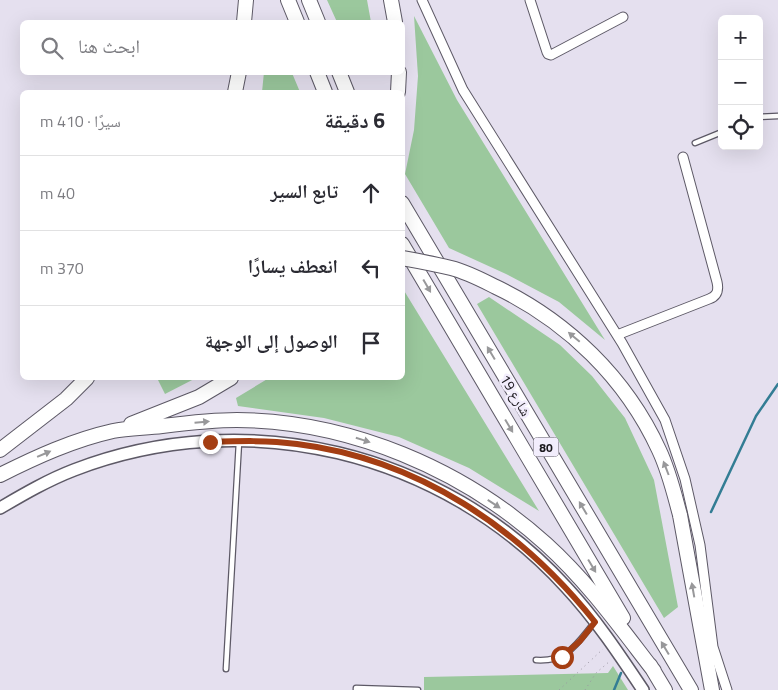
<!DOCTYPE html>
<html lang="ar">
<head>
<meta charset="utf-8">
<style>
  :root { --surface:#fff; --page:#f2f2f3; --text:#2b2b33; --muted:#7c7c81; --line:#e1e1e2 }
  body { margin:0; font-family:"Titillium Web","Noto Naskh Arabic",sans-serif; background:var(--page); color:var(--text); direction:rtl }
  .controls { position:absolute; right:15px; top:15px; display:grid; overflow:hidden; border-radius:8px; box-shadow:0 5px 20px #0002 }
  .controls button { width:45px; height:45px; display:grid; place-items:center; padding:0; border:0; border-bottom:1px solid var(--line); background:var(--surface); color:var(--text); font:25px sans-serif }
  .stop { position:absolute; width:15px; height:15px; margin:-11px; border:4px solid #a43e13; border-radius:50%; background:#fff }
  .stop.end { background:#a43e13; border-color:#fff; box-shadow:0 1px 5px #0008 }
  .list { margin:0; padding:0; list-style:none }
  h2 { display:flex; justify-content:space-between; align-items:center; height:65px; margin:0; padding:0 20px; font-size:21px }
  h2 small { font-size:16px; font-weight:400; color:var(--muted) }
  .list li { display:grid; grid-template-columns:32px 1fr auto; gap:15px; align-items:center; box-sizing:border-box; height:75px; padding:0 20px; border-top:1px solid var(--line) }
  .list b { display:block; font-size:19px; white-space:nowrap }
  .list em { font-size:16px; font-style:normal; color:var(--muted) }
  .icon { flex:none; width:28px; height:28px; fill:none; stroke:currentColor; stroke-width:2; stroke-linecap:round; stroke-linejoin:round }
  .map { position:relative; flex:none; width:778px; height:690px; overflow:hidden; direction:ltr }
  .search { position:absolute; background:var(--surface); box-shadow:0 5px 20px #0002; left:20px; top:20px; width:385px; height:55px; display:flex; align-items:center; gap:12px; box-sizing:border-box; padding:0 18px; border-radius:8px; color:var(--muted); font-size:19px }
  .panel { position:absolute; background:var(--surface); box-shadow:0 5px 20px #0002; left:20px; top:90px; width:385px; height:290px; border-radius:8px; direction:rtl }
  .map>svg:first-child { display:block }
</style>
</head>
<body>
<div class="map">
<svg width="778" height="690" viewBox="0 0 778 690">
  <rect width="100%" height="100%" fill="#e5e0ef"/>
  <path fill="#9bc89d" d="M327 0H367L371 22H337Z
    M414 16 457 100 605 340 559 302 506 274 449 248 405 174 414 130 418 76Z
    M264 72 292 73 300 92H262Z
    M403 289 539 511 469 468 399 437 324 418 238 406 236 398 269 378H402Z
    M489 297 560 345 592 376 625 418 654 480 678 607 664 618 477 304Z
    M157 378H196L165 394Z
    M613 666 628 690H424V677L608 673Z"/>
  <g fill="none" stroke-linecap="round" stroke-linejoin="round">
    <path stroke="#337d94" stroke-width="2.5" d="M711 512 756 416 778 384
      M614 690 621 673"/>
    <g stroke="#5d5966" stroke-width="7">
      <path id="service" d="M759 117 778 116
        M695 143 722 132
        M536 660C567 662 576 645 594 623
        M226 669 239 442
        M356 690V688L418 690"/>
    </g>
    <g stroke="#5d5966" stroke-width="11">
      <path id="minor" d="M422 0 463 90 622 343 665 420 685 479 700 545 713 647 727 690
        M530 0 547 52 548 54 551 55 623 17
        M617 335 709 299C717 296 719 291 717 282L683 157"/>
    </g>
    <g stroke="#5d5966" stroke-width="14">
      <path id="secondary" d="M0 508C24 494 48 480 74 470 246 404 442 451 566 587 595 618 619 654 643 690"/>
    </g>
    <g stroke="#5d5966" stroke-width="16">
      <path id="trunk" d="M288 0 297 22
        M309 0 318 22
        M391 0 395 22
        M244 22 246 0
        M317 72 325 92
        M339 72 347 92
        M235 92 239 72
        M398 92 399 72
        M402 203 691 690
        M402 244 623 618
        M131 424 199 397 231 378
        M0 450 66 399 87 378
        M0 475C36 457 73 440 113 431 128 428 146 428 162 426 187 423 212 420 237 420 350 421 463 469 546 544 588 582 620 627 654 671
        M680 515 712 690
        M650 665 665 690"/>
    </g>
    <path stroke="#9995a1" stroke-width="1" stroke-dasharray="1 4" stroke-linecap="butt" d="M559 690 603 649
      M585 690 596 673 610 661"/>
    <use href="#service" stroke="#fff" stroke-width="4.5"/>
    <use href="#minor" stroke="#fff" stroke-width="9"/>
    <use href="#secondary" stroke="#fff" stroke-width="11"/>
    <use href="#trunk" stroke="#fff" stroke-width="14"/>
    <g stroke="#5d5966" stroke-width="16" stroke-linecap="butt">
      <path id="trunk-bridge" d="M402 258C419 261 435 264 451 268 467 272 482 280 496 287 567 321 626 378 659 450 669 471 674 493 680 515"/>
    </g>
    <use href="#trunk-bridge" stroke="#fff" stroke-width="14"/>
  </g>
  <defs><path id="oneway-solid" d="M-6-.8H1V-3.2L6.5 0L1 3.2V.8H-6Z" transform="scale(1.25)"/></defs>
  <g fill="#98989a">
    <use href="#oneway-solid" transform="translate(427 286) rotate(60)"/>
    <use href="#oneway-solid" transform="translate(574 337) rotate(-140)"/>
    <use href="#oneway-solid" transform="translate(491 353) rotate(-121)"/>
    <use href="#oneway-solid" transform="translate(202 422) rotate(-5)"/>
    <use href="#oneway-solid" transform="translate(509 426) rotate(59)"/>
    <use href="#oneway-solid" transform="translate(363 440) rotate(17)"/>
    <use href="#oneway-solid" transform="translate(44 454) rotate(-23)"/>
    <use href="#oneway-solid" transform="translate(666 468) rotate(-111)"/>
    <use href="#oneway-solid" transform="translate(494 504) rotate(33)"/>
    <use href="#oneway-solid" transform="translate(583 508) rotate(-121)"/>
    <use href="#oneway-solid" transform="translate(592 566) rotate(59)"/>
    <use href="#oneway-solid" transform="translate(693 590) rotate(-100)"/>
    <use href="#oneway-solid" transform="translate(665 648) rotate(-121)"/>
  </g>
  <g fill="none" stroke-linecap="round" stroke-linejoin="round">
    <path stroke="#a43e13" stroke-width="6" d="M210 442C239 441 268 440 297 444 418 459 520 528 595 622L580 641 562 657"/>
  </g>
  <g text-anchor="middle" dominant-baseline="central" stroke-width="5" stroke-linejoin="round" paint-order="stroke">
    <rect fill="#f2edfc" stroke="#5c5961" stroke-width="1" x="533.5" y="437.5" width="25" height="19" rx="4"/>
    <g font-size="12" font-weight="bold" fill="#1b191e">
      <text x="546" y="447">80</text>
    </g>
    <g font-size="14" fill="#1b191e" stroke="#f2edfc">
      <text transform="translate(516 395) rotate(59)">شارع 19</text>
    </g>
  </g>
</svg>
<div class="controls">
<button>+</button>
<button>−</button>
<button><svg class="icon" aria-label="locate" viewBox="0 0 24 24"><circle cx="12" cy="12" r="6"/><path d="M12 2v4M12 18v4M2 12h4M18 12h4"/></svg></button>
</div>
<div class="stop" style="left:562px;top:657px"></div>
<div class="stop end" style="left:210px;top:442px"></div>
<div class="search"><svg class="icon" aria-label="search" viewBox="0 0 24 24"><circle cx="10" cy="10" r="6"/><path d="M15 15l6 6"/></svg>ابحث هنا</div>
<section class="panel">
<h2>6 دقيقة<small>سيرًا · 410 m</small></h2>
<ul class="list">
<li><svg class="icon" aria-label="ahead" viewBox="0 0 24 24"><path d="M12 20V5M6 11l6-6 6 6"/></svg><div><b>تابع السير</b></div><em>40 m</em></li>
<li><svg class="icon" aria-label="left" viewBox="0 0 24 24"><path d="M17 20v-9H6M10 6l-5 5 5 5"/></svg><div><b>انعطف يسارًا</b></div><em>370 m</em></li>
<li><svg class="icon" aria-label="arrive" viewBox="0 0 24 24"><path d="M6 21V4h12l-3 4 3 4H6"/></svg><div><b>الوصول إلى الوجهة</b></div></li>
</ul>
</section>
</div>
</body>
</html>
